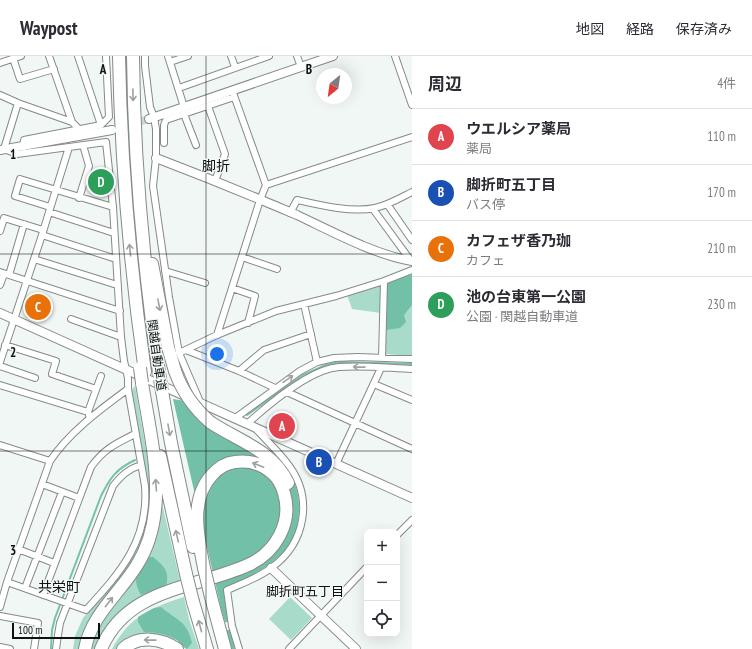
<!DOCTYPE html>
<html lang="ja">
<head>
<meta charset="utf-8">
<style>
  :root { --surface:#fff; --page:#f7f7f7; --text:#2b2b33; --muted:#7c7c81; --line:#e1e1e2; --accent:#c74387 }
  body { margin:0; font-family:"PT Sans Narrow","Noto Sans JP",sans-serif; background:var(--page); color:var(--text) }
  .controls { position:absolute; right:12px; bottom:12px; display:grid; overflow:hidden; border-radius:8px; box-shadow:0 4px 16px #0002 }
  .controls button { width:36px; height:36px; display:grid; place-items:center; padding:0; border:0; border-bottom:1px solid var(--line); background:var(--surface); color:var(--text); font:20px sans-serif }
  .compass { position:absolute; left:316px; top:12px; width:36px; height:36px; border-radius:50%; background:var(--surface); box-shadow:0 4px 16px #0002; rotate:209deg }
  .scale { position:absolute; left:12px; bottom:10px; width:88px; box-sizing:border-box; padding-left:4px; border:2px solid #101212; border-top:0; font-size:11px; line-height:14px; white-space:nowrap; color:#101212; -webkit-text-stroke:3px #f1f7f5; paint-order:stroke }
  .you { position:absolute; left:217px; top:298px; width:14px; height:14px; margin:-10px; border:3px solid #fff; border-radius:50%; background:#1a73e8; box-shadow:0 0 0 6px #1a73e833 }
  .badge { display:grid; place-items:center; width:26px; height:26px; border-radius:50%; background:var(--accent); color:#fff; font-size:13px; font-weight:700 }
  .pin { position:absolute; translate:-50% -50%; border:2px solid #fff; box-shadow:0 1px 4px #0006 }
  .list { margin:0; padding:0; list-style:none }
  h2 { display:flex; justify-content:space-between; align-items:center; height:52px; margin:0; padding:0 16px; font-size:17px }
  h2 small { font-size:13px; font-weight:400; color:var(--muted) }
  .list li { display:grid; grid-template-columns:26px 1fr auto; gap:12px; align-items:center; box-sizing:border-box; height:56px; padding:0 16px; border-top:1px solid var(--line) }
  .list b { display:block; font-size:15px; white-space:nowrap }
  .list p { margin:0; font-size:13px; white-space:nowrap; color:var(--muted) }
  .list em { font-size:13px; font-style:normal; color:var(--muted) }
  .icon { flex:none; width:22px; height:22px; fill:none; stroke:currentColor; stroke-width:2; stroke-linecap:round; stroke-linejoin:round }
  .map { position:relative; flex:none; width:412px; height:593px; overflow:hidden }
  header { display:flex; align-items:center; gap:24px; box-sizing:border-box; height:56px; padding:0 20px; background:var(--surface); border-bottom:1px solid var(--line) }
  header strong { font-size:19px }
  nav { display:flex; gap:22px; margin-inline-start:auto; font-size:14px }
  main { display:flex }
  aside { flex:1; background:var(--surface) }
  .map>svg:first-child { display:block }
</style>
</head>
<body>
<header>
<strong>Waypost</strong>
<nav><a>地図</a><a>経路</a><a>保存済み</a></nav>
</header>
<main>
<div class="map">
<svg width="412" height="593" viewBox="0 0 412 593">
  <rect width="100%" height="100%" fill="#f1f7f5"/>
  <path fill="#a9dbca" d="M98 117 106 119 108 138 93 133Z
    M412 217V300L385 298 387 226Z
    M379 228 382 229 381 257 352 253 347 239Z
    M135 330 148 404 152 434 149 464 141 491 81 593H73L75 580 83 562 124 513 130 504 137 491 147 459 149 446 148 433 132 334Z
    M160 439 181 529 150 539 99 593H88L96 572 133 524Z
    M184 541 189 563 199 593H186L177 584 165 581 126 585 116 593H112C130 560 150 552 184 541Z
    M290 541 312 562 291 584 269 563Z"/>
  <path fill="#73c0a8" d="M412 217V249L404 259 406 266 400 272 386 274 387 226Z
    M173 343 186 345C209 362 233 378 257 394 266 401 278 407 287 415 294 421 299 438 299 448 301 499 263 513 224 534L228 566H225L221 552Z
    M146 501H153C164 510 170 515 166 530L141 539C131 522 138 517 146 501Z
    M161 551C177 565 187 564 192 587L187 593C183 591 180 587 177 584 167 578 155 576 144 576L138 566V561L154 552Z
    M226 574H230L235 593H232Z"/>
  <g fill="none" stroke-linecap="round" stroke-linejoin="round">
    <path stroke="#75c2aa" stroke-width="2" d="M247 359 303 319 326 309 340 306 412 308
      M51 593 52 574 55 562 101 440C110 422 116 413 135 404"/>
    <path stroke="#cfd5d3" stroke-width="8" stroke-dasharray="8 4" stroke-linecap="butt" d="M117 72 149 63"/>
    <g stroke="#858a88" stroke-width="8">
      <path id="minor" d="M49 0 72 66
        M78 0 101 69
        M145 0V10L150 51 154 61 156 73V102L153 130 169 241 179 297 201 348
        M168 0 184 51
        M231 0 235 11
        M297 0 301 11
        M395 0 412 49
        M13 2 20 23 54 13
        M170 6 188 0
        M0 7 21 0
        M179 32 269 0
        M232 34 266 129
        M0 39 18 47 72 66 79 73
        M208 50 225 98 215 125
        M184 58 196 89
        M164 87V69L166 64 234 41
        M23 91 24 84 101 69 109 61 106 0
        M79 142 89 110 83 89
        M387 148 412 184
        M50 151 15 140 20 123 113 151
        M373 153 411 205
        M49 156 114 177
        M290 157 297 144C319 149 352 157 375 152 388 149 400 142 412 136
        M0 175 4 162 43 174
        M42 179 116 203
        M242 201 277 213
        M34 203 117 229
        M165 215 205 227
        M0 216 120 255
        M9 219 24 168
        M0 229 4 218
        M232 232 255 240 248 267
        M304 248 317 306
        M71 263 121 281
        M217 279 260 144 266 129 412 81
        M5 289 56 305 52 318 96 333
        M186 294 239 315 275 332
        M179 297 217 279 276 255 336 240 384 225 412 214
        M382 302 384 225
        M0 306 42 179 69 91
        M0 310 35 322
        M239 315 264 294 311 278
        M374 328 412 344
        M0 329 88 356 90 362
        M287 336 412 393
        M88 356 101 320
        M234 363 300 315 317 306 334 302 358 301 412 303
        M247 368C268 349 310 313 339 311 363 309 388 312 412 313
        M0 389 50 405
        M336 408 381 312
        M42 428 79 442
        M397 479 412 464
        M18 493 54 507
        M7 526 86 554C121 516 149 484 145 430L128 333V322L124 305 121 281 113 151 106 86 17 98 4 93 18 47
        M25 532 62 436
        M43 539 91 411C104 393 115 388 135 378
        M0 551 7 526 50 405C69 376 101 353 128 333
        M0 560 38 567 34 593
        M0 591 10 593
        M56 593 58 579 60 567 113 430C121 420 128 413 141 409
        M239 593 232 570 227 534C241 528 258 522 271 512 306 487 314 441 287 407 278 395 266 384 256 373
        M289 593 367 511"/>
    </g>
    <g stroke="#858a88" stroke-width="10">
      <path id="tertiary" d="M149 63 333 0
        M0 94 112 74
        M156 102C203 120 250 139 297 159 331 175 375 199 412 205
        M0 257 412 442
        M271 512 356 593"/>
    </g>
    <g stroke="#858a88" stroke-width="14">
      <path id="motorway" d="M119 0C121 106 130 211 145 316
        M133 0C134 109 144 216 160 323
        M152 208 168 291 175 315
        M162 335 171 387 193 491
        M210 366C238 385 273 394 288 427
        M160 400 186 518
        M211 541 225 593
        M193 546 207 593
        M85 593C91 559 120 537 137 509 171 455 151 385 142 327
        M101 593C127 531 195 533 248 509 275 497 293 467 284 437 282 430 278 422 272 417 262 408 249 404 235 406 226 407 218 412 212 419 189 443 198 482 204 512
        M123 593C138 579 161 582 177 593"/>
    </g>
    <use href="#minor" stroke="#fff" stroke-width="6"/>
    <use href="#tertiary" stroke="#fff" stroke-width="8"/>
    <use href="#motorway" stroke="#fff" stroke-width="12"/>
    <g stroke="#858a88" stroke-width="14" stroke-linecap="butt">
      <path id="motorway-bridge" d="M140 312 142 327
        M175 315C182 335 194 352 210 366
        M160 323 162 335
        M204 512 211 541
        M186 518 193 546"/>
    </g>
    <use href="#motorway-bridge" stroke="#fff" stroke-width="12"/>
  </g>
  <defs><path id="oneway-shaft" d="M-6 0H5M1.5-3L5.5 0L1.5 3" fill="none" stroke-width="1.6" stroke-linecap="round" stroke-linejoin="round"/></defs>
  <g stroke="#9fa0a0">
    <use href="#oneway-shaft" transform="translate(133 39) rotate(89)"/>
    <use href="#oneway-shaft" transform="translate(130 194) rotate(-96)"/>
    <use href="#oneway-shaft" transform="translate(159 249) rotate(79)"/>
    <use href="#oneway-shaft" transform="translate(359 311) rotate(-179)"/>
    <use href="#oneway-shaft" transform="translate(288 323) rotate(-35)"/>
    <use href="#oneway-shaft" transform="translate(169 374) rotate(80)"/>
    <use href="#oneway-shaft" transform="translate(258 409) rotate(-159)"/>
    <use href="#oneway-shaft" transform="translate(156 429) rotate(-94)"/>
    <use href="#oneway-shaft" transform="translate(177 480) rotate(-103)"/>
    <use href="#oneway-shaft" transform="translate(109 546) rotate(-52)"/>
    <use href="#oneway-shaft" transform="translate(200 570) rotate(-105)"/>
    <use href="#oneway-shaft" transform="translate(150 584) rotate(-179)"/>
  </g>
  <path fill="none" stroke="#101212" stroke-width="1" stroke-opacity="0.55" d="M206 0V593M0 198H412M0 395H412"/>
  <g text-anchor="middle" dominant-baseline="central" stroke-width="3" stroke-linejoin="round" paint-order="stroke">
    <g font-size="12" fill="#101212" stroke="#f1f7f5">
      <text transform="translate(157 299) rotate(82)">関越自動車道</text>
    </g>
    <g font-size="13" fill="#101212" stroke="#f1f7f5">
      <text x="305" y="535">脚折町五丁目</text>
    </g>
    <g font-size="14" fill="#101212" stroke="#f1f7f5">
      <text x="216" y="110">脚折</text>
      <text x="59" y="531">共栄町</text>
    </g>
  </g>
  <g font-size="13" text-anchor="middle" font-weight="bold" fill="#101212" stroke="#f1f7f5" stroke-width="3" stroke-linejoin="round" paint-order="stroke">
    <text x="103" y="18">A</text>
    <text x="309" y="18">B</text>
    <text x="13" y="103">1</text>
    <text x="13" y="301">2</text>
    <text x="13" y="499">3</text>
  </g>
</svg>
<div class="controls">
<button>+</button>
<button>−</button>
<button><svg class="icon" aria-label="locate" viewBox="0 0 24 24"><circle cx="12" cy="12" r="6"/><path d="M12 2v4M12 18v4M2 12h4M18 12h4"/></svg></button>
</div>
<svg class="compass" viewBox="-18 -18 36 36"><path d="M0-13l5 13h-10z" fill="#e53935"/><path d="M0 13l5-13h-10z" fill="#7c7c81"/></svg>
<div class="scale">100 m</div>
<div class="you"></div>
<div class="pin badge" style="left:282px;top:370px;background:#e0444e">A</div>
<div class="pin badge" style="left:319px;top:406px;background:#1a4fb4">B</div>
<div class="pin badge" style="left:38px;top:251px;background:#e8710a">C</div>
<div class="pin badge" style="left:101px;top:126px;background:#2e9e5b">D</div>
</div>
<aside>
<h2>周辺<small>4件</small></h2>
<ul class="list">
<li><span class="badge" style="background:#e0444e">A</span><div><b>ウエルシア薬局</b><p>薬局</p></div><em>110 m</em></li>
<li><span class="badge" style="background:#1a4fb4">B</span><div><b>脚折町五丁目</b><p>バス停</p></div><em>170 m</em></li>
<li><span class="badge" style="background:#e8710a">C</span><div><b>カフェザ香乃珈</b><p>カフェ</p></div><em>210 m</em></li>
<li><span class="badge" style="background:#2e9e5b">D</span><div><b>池の台東第一公園</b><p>公園 · 関越自動車道</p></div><em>230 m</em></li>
</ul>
</aside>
</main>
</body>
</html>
